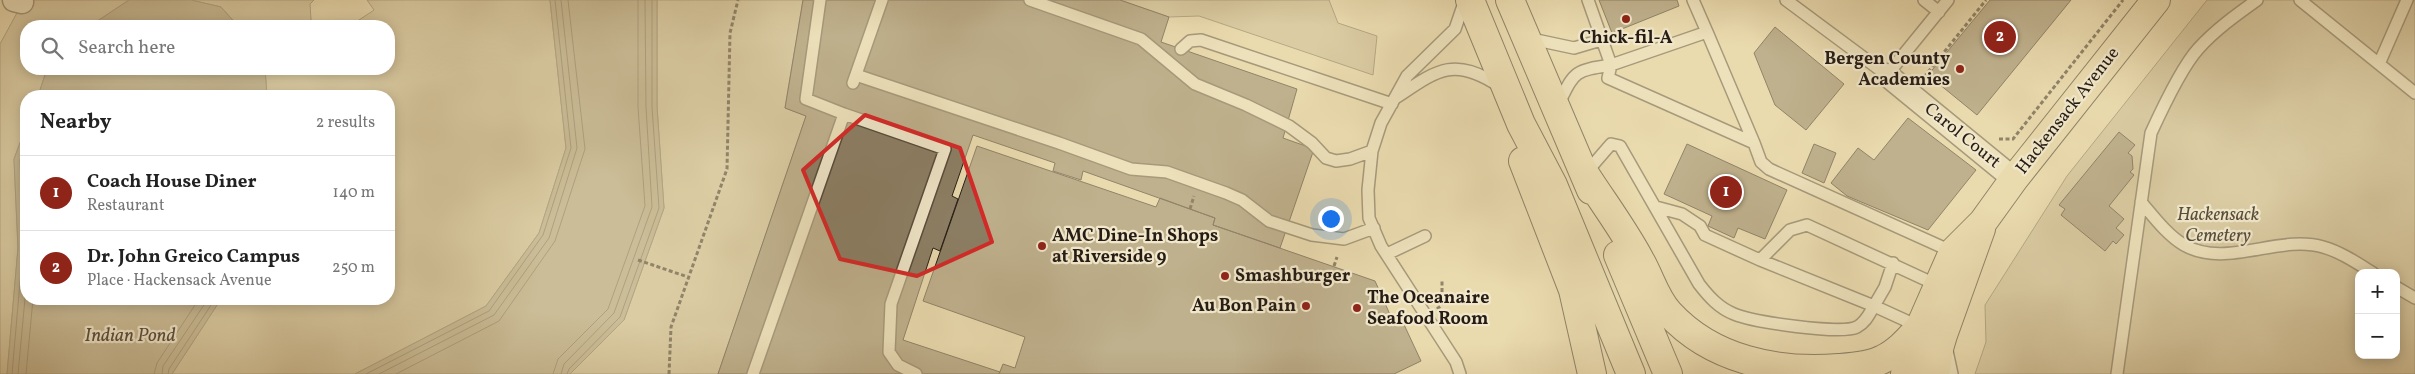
<!DOCTYPE html>
<html lang="en">
<head>
<meta charset="utf-8">
<style>
  :root { --surface:#fff; --page:#f2f2f2; --text:#222; --muted:#767676; --line:#e0e0e0; --accent:#8f2418 }
  body { margin:0; font-family:Vollkorn,serif; background:var(--page); color:var(--text) }
  .controls { position:absolute; right:15px; bottom:15px; display:grid; overflow:hidden; border-radius:10px; box-shadow:0 2px 12px #0003 }
  .controls button { width:45px; height:45px; display:grid; place-items:center; padding:0; border:0; border-bottom:1px solid var(--line); background:var(--surface); color:var(--text); font:25px sans-serif }
  .you { position:absolute; left:1330px; top:218px; width:18px; height:18px; margin:-12px; border:4px solid #fff; border-radius:50%; background:#1a73e8; box-shadow:0 0 0 8px #1a73e833 }
  .badge { display:grid; place-items:center; width:32px; height:32px; border-radius:50%; background:var(--accent); color:#fff; font-size:16px; font-weight:700 }
  .pin { position:absolute; translate:-50% -50%; border:2px solid #fff; box-shadow:0 1px 5px #0006 }
  .list { margin:0; padding:0; list-style:none }
  h2 { display:flex; justify-content:space-between; align-items:center; height:65px; margin:0; padding:0 20px; font-size:21px }
  h2 small { font-size:16px; font-weight:400; color:var(--muted) }
  .list li { display:grid; grid-template-columns:32px 1fr auto; gap:15px; align-items:center; box-sizing:border-box; height:75px; padding:0 20px; border-top:1px solid var(--line) }
  .list b { display:block; font-size:19px; white-space:nowrap }
  .list p { margin:0; font-size:16px; white-space:nowrap; color:var(--muted) }
  .list em { font-size:16px; font-style:normal; color:var(--muted) }
  .icon { flex:none; width:28px; height:28px; fill:none; stroke:currentColor; stroke-width:2; stroke-linecap:round; stroke-linejoin:round }
  .map { position:relative; flex:none; width:2415px; height:374px; overflow:hidden }
  .search { position:absolute; background:var(--surface); box-shadow:0 2px 12px #0003; left:20px; top:20px; width:375px; height:55px; display:flex; align-items:center; gap:12px; box-sizing:border-box; padding:0 18px; border-radius:20px; color:var(--muted); font-size:19px }
  .panel { position:absolute; background:var(--surface); box-shadow:0 2px 12px #0003; left:20px; top:90px; width:375px; height:215px; border-radius:20px }
  .map>svg:first-child { display:block }
</style>
</head>
<body>
<div class="map">
<svg width="2415" height="374" viewBox="0 0 2415 374">
  <rect width="100%" height="100%" fill="#eadbaf"/>
  <filter id="stains"><feTurbulence type="fractalNoise" baseFrequency=".004" numOctaves="4"/><feColorMatrix values="0 0 0 0 .2 0 0 0 0 .09 0 0 0 0 .02 0 0 0 .5 -.17"/></filter>
  <radialGradient id="worn" r=".72"><stop offset=".6" stop-color="#630" stop-opacity="0"/><stop offset="1" stop-color="#630" stop-opacity=".3"/></radialGradient>
  <path fill="#c9bb95" stroke="#786c55" fill-rule="evenodd" d="M24 0H129L90 26H26V69H50L45 75 38 96H26V127L14 159 18 248 7 374H0V44Z
    M191 0H314L310 4 311 20 324 26H238L221 7Z
    M367 0H550L566 148 539 233 486 306 355 374H172L221 299H389V96H267L265 69H389V26H350L374 10Z
    M657 0H803L785 108 806 116 718 374H570L624 320 664 208 657 107Z
    M1120 0H1329L1338 23 1377 36 1373 75 1199 16 1169 17Z
    M2207 0H2415V374H1975L1986 342 1985 305 2067 176ZM2359 273H2396V355H2359Z"/>
  <path fill="#a79a7b" stroke="#736852" d="M129 0H191L221 7 238 26H90Z
    M550 0H657V107L664 208 624 320 570 374H355L486 306 539 233 566 148Z
    M50 69H265L267 96H38L45 75Z
    M26 127V299H221L172 374H7L18 248 14 159Z"/>
  <g fill="none" stroke-linecap="round" stroke-linejoin="round">
    <path stroke="#665b48" stroke-width="1" d="M12 374 23 248 20 160 26 141
      M18 374 26 288
      M26 374 33 299
      M154 374 157 363 199 299
      M162 374 163 366 208 299
      M168 374 169 369 215 299
      M366 374 489 311 543 235 571 148 555 0
      M379 374 494 315 549 238 577 148 561 0
      M396 374 499 321 555 241 585 149 568 0
      M553 374 558 359 608 309 645 206 638 107V0
      M561 374 564 364 614 313 652 207 646 107 645 0
      M567 374 569 369 620 317 659 208 652 107V0"/>
  </g>
  <path fill="#8c7f65" stroke="#261c15" d="M803 0H1120L1169 17 1161 42 1297 89 1283 138 1314 149 1280 248 1213 225 1215 218 1083 171 1081 180 1053 171 1055 163 973 135 952 196 958 199 940 251 933 248 903 340 1000 372 999 374H718L806 116 785 108Z
    M1599 0H1677L1679 6 1612 33Z
    M1990 0H2071L1977 115 1928 75Z
    M1775 27 1844 84 1806 130 1775 105 1754 53Z
    M1908 118 1976 170 1928 230 1847 196 1831 183 1858 148 1874 160Z
    M2119 132 2135 145 2128 153 2132 156 2133 169 2130 172 2134 175 2109 206 2124 219 2116 228 2124 235 2116 244 2113 241 2105 251 2061 215 2065 209 2059 205Z
    M1687 144 1787 190 1765 239 1738 228 1734 238 1708 226 1712 216 1664 194Z
    M1814 144 1836 153 1824 183 1802 173Z
    M977 146 1156 207 1160 198 1190 209 1215 218 1213 225 1375 281 1392 319 1400 316 1421 361 1394 374H999L1003 364 1015 368 1025 337 923 301Z"/>
  <g fill="none" stroke-linecap="round" stroke-linejoin="round">
    <g stroke="#574c3c" stroke-width="14">
      <path id="lane" d="M820 0 806 99 844 114
        M1030 0 1141 39 1195 84 1246 105 1289 126 1312 143 1326 158 1336 161 1350 159 1372 151
        M1693 0 1707 32
        M1786 0 1887 75 1948 0
        M1924 0 1939 12
        M2300 0 2415 93
        M1527 38 1574 48 1601 40
        M1181 49 1190 41 1201 40 1392 104
        M2379 64 2407 0
        M856 75 1059 143 1131 169 1167 172 1226 193 1242 200 1269 221 1312 235 1344 239 1374 228
        M853 83 882 0
        M1397 97C1437 70 1454 56 1499 86
        M1558 105C1575 71 1573 71 1611 65L1588 0
        M1754 143 1608 78 1611 65 1707 32 1754 143 1761 162 1769 169 1953 252
        M1585 174 1611 144 1620 146 1699 284C1709 297 1719 308 1734 314 1753 322 1841 335 1857 327 1866 322 1869 314 1874 306L1920 327
        M2141 202C2153 216 2167 235 2184 245 2226 269 2279 234 2323 247 2341 252 2357 263 2373 273
        M1656 207 1682 214 1700 226 1705 235 1760 260
        M1387 254 1425 236
        M1893 263 1885 287 1874 306 1760 260 1790 230 1807 225 1937 285
        M2396 287 2415 298
        M1947 351 1952 374
        M753 374 844 114 945 149 891 304 889 352 898 365 916 374
        M1460 374 1456 362 1381 246 1369 218 1368 190 1372 151 1381 123 1407 76 1455 29 1465 0
        M2117 374 2151 133C2162 109 2181 68 2198 49 2215 30 2236 15 2257 0"/>
    </g>
    <g stroke="#574c3c" stroke-width="25">
      <path id="street" d="M14 0 22 2
        M1887 75 2014 179"/>
    </g>
    <g stroke="#261c15" stroke-width="30">
      <path id="primary" d="M1932 372 1943 335 1981 229
        M1905 374 1920 327 1953 252 1983 222 2014 179 2156 0"/>
    </g>
    <g stroke="#261c15" stroke-width="30">
      <path id="highway" d="M1470 0 1521 124 1553 185 1631 374
        M1510 0 1591 190
        M1523 161 1573 290 1592 374
        M1585 174C1603 202 1624 230 1640 260 1650 277 1655 298 1669 313 1712 360 1777 373 1839 368 1853 367 1870 366 1883 359 1898 352 1909 339 1920 327
        M1618 255 1668 374
        M1935 374 1939 349"/>
    </g>
    <path stroke="#261c15" stroke-width="3" stroke-dasharray="4 2.5" stroke-linecap="butt" d="M1924 77 1986 0
      M1999 139H2013L2123 0
      M1190 209 1194 196
      M638 260 688 277
      M1334 266 1337 257
      M1437 309 1442 305V279
      M669 374 671 327 727 169 730 33 738 0"/>
    <use href="#lane" stroke="#f1e8cb" stroke-width="11"/>
    <use href="#street" stroke="#f1e8cb" stroke-width="22"/>
    <use href="#primary" stroke="#eadbaf" stroke-width="28"/>
    <use href="#highway" stroke="#eadbaf" stroke-width="28"/>
  </g>
  <path d="M0 0H2415V374H0ZM865 115 960 148 992 242 917 276 840 259 803 170Z" fill="#eadbaf" fill-opacity=".55" fill-rule="evenodd"/>
  <path fill="none" stroke="#d62828" stroke-width="4" stroke-linejoin="round" d="M865 115 960 148 992 242 917 276 840 259 803 170Z"/>
  <g fill="#8f2418" stroke="#f1e8cb" stroke-width="2">
    <circle cx="1626" cy="19" r="5"/>
    <circle cx="1960" cy="69" r="5"/>
    <circle cx="1042" cy="246" r="5"/>
    <circle cx="1225" cy="276" r="5"/>
    <circle cx="1306" cy="306" r="5"/>
    <circle cx="1357" cy="308" r="5"/>
  </g>
  <g text-anchor="middle" dominant-baseline="central" stroke-width="4.5" stroke-linejoin="round" paint-order="stroke">
    <g font-size="18" font-weight="bold" fill="#261c15" stroke="#f1e8cb" text-anchor="start">
      <text x="1626" y="38" text-anchor="middle">Chick-fil-A</text>
      <text x="1950" y="59" text-anchor="end">Bergen County<tspan x="1950" dy="21">Academies</tspan></text>
      <text x="1052" y="236">AMC Dine-In Shops<tspan x="1052" dy="21">at Riverside 9</tspan></text>
      <text x="1235" y="276">Smashburger</text>
      <text x="1367" y="298">The Oceanaire<tspan x="1367" dy="21">Seafood Room</tspan></text>
      <text x="1296" y="306" text-anchor="end">Au Bon Pain</text>
    </g>
    <g font-size="18" fill="#261c15" stroke="#f1e8cb">
      <text transform="translate(2068 111) rotate(-52)">Hackensack Avenue</text>
      <text transform="translate(1962 136) rotate(39)">Carol Court</text>
    </g>
    <g font-size="18" font-style="italic" fill="#574c3b" stroke="#f1e8cb">
      <text x="2218" y="215">Hackensack<tspan x="2218" dy="21">Cemetery</tspan></text>
    </g>
    <g font-size="19" font-style="italic" fill="#5a4e3e" stroke="#f1e8cb">
      <text x="130" y="336">Indian Pond</text>
    </g>
  </g>
  <rect width="100%" height="100%" filter="url(#stains)"/>
  <rect width="100%" height="100%" fill="url(#worn)"/>
</svg>
<div class="controls">
<button>+</button>
<button>−</button>
</div>
<div class="you"></div>
<div class="pin badge" style="left:1726px;top:192px">1</div>
<div class="pin badge" style="left:2000px;top:37px">2</div>
<div class="search"><svg class="icon" aria-label="search" viewBox="0 0 24 24"><circle cx="10" cy="10" r="6"/><path d="M15 15l6 6"/></svg>Search here</div>
<section class="panel">
<h2>Nearby<small>2 results</small></h2>
<ul class="list">
<li><span class="badge">1</span><div><b>Coach House Diner</b><p>Restaurant</p></div><em>140 m</em></li>
<li><span class="badge">2</span><div><b>Dr. John Greico Campus</b><p>Place · Hackensack Avenue</p></div><em>250 m</em></li>
</ul>
</section>
</div>
</body>
</html>
